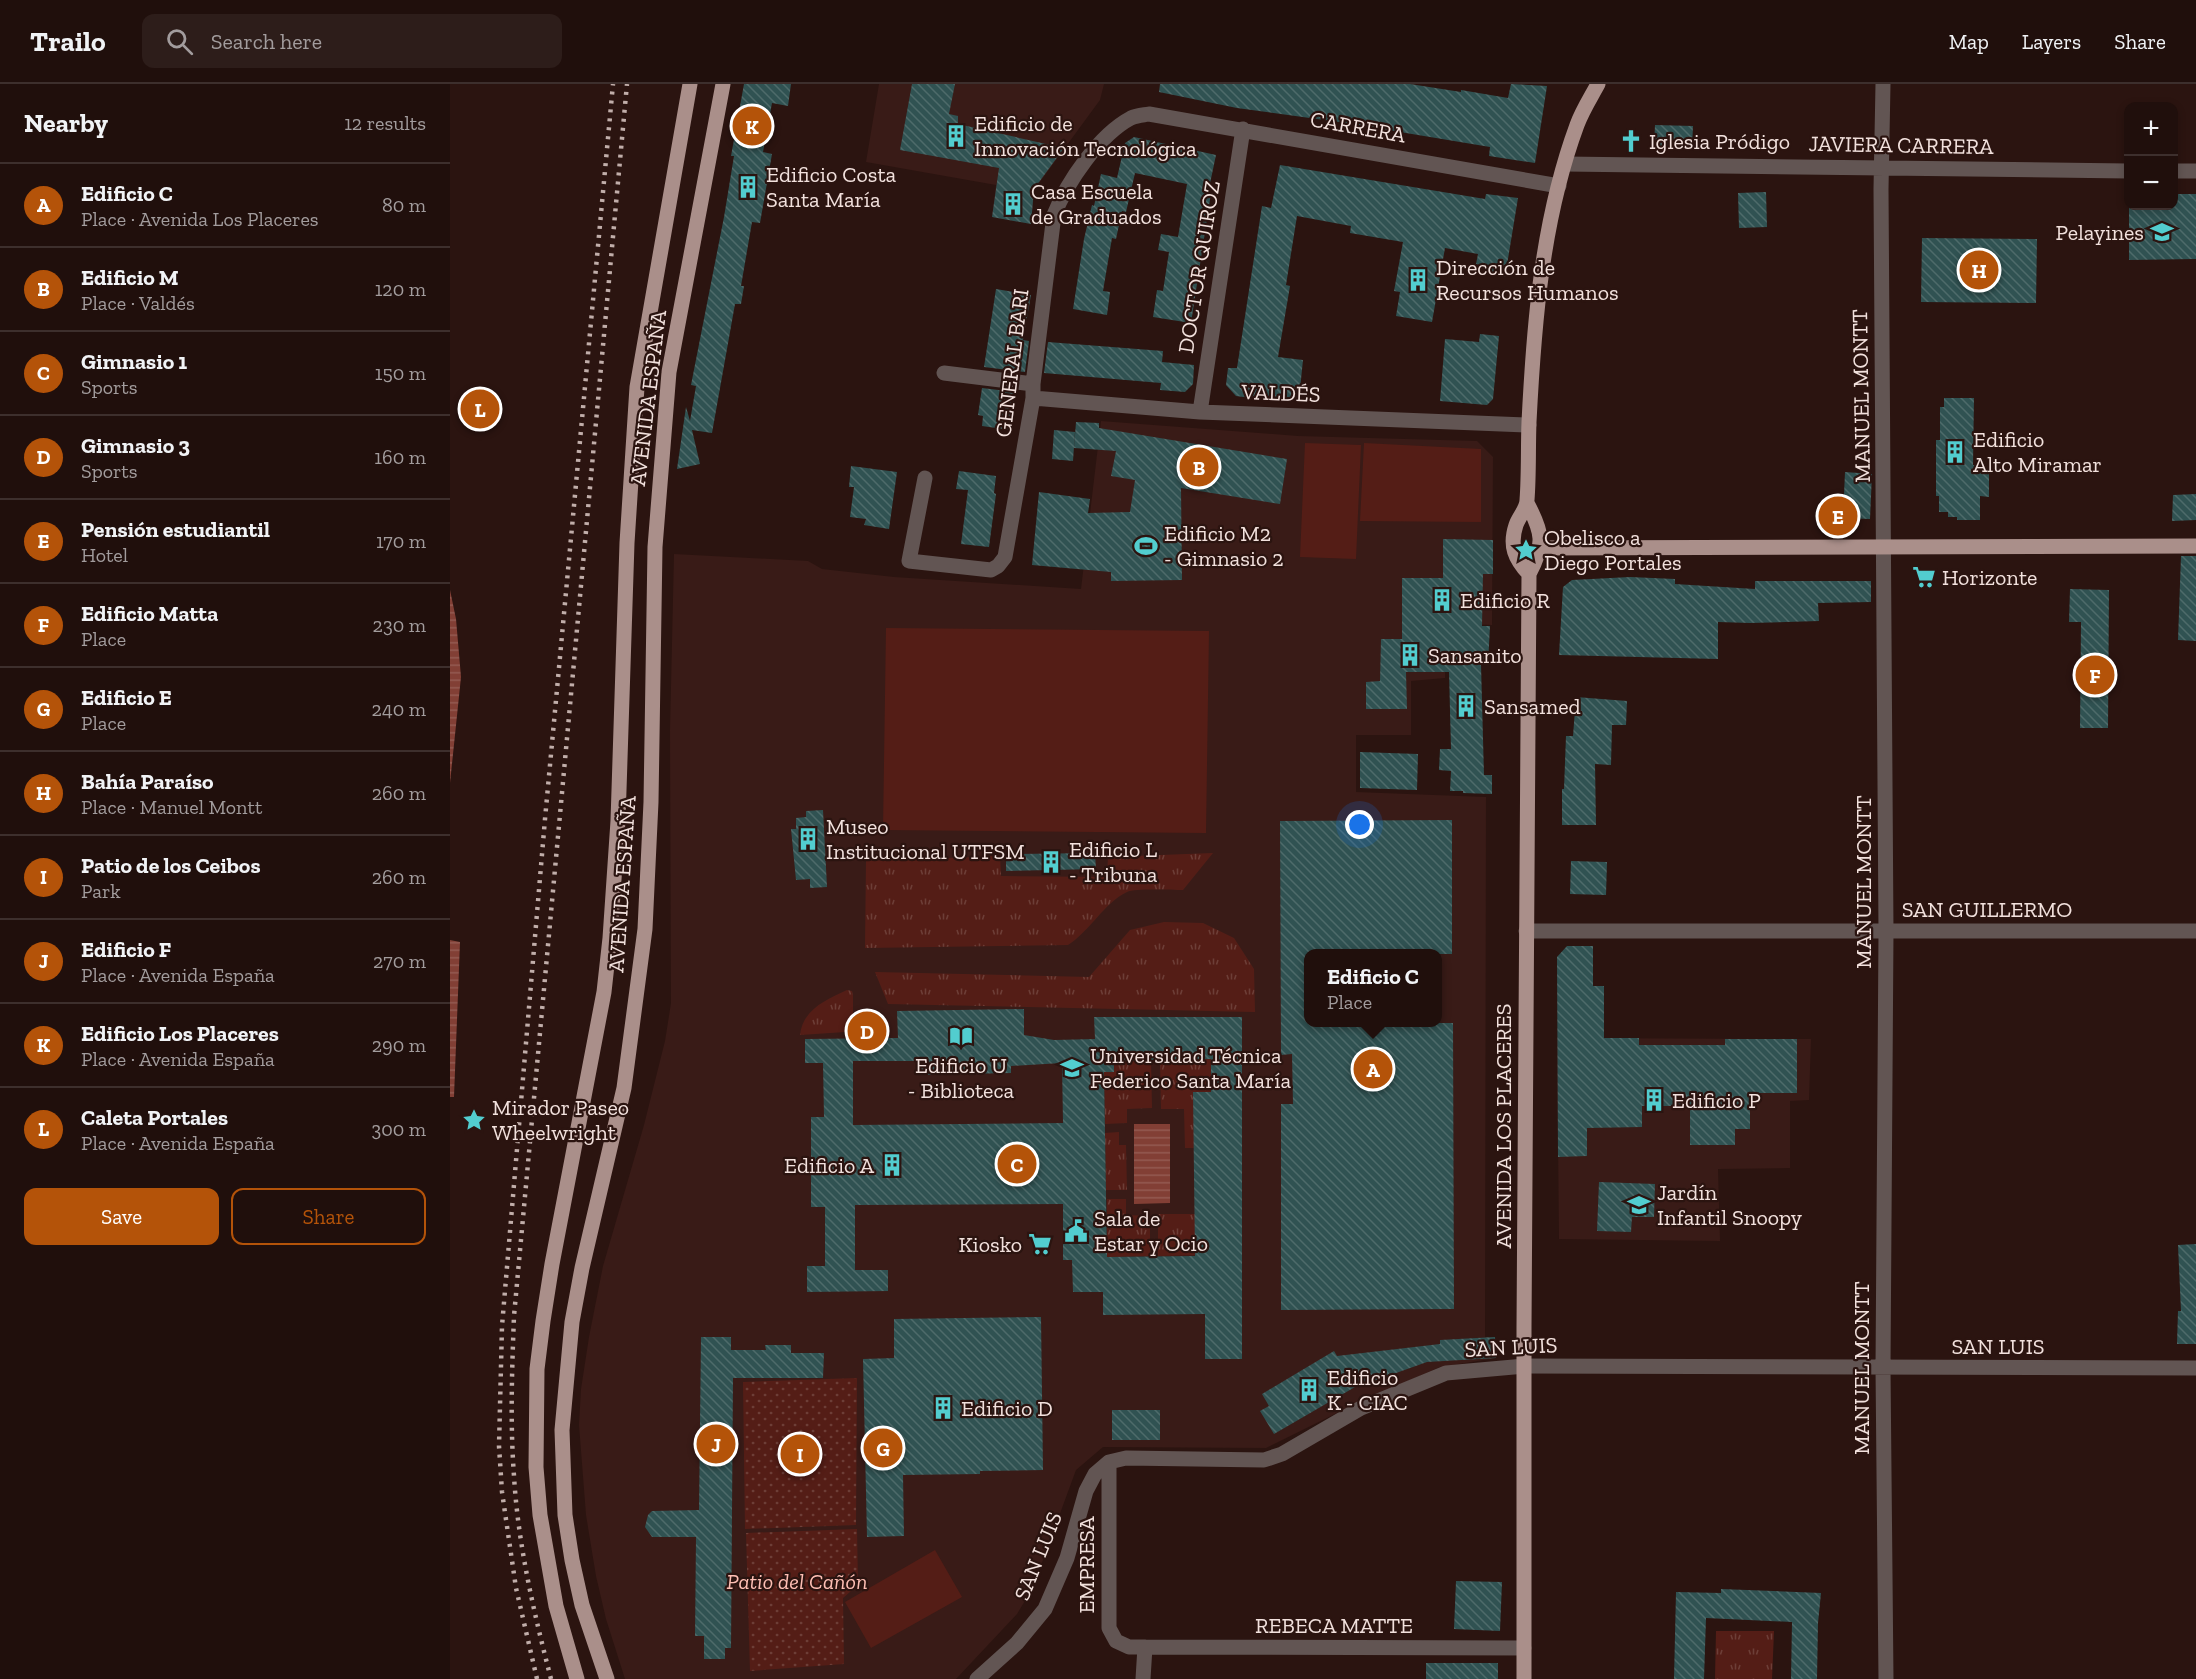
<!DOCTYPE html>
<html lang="en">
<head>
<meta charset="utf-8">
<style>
  :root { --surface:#200f0c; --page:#2d1d1a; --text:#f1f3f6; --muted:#a29c9d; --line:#3d2f2d; --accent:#b45309 }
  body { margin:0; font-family:"Zilla Slab",serif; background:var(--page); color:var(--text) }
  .controls { position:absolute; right:18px; top:18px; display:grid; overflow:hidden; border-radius:12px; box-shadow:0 3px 9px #0003 }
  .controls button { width:54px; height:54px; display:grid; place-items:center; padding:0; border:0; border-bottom:2px solid var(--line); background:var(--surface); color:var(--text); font:30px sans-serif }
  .you { position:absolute; left:910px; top:741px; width:21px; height:21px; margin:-15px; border:4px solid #fff; border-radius:50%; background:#1a73e8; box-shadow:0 0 0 9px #1a73e833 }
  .badge { display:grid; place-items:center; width:39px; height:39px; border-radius:50%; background:var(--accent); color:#fff; font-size:20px; font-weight:700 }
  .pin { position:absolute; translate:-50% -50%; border:3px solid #fff; box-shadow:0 2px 6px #0006 }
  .popup { position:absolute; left:854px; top:865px; width:138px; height:78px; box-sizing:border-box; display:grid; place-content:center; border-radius:12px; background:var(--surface); filter:drop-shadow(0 2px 4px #0005); font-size:20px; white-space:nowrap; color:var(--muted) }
  .popup b { font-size:22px; color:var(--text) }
  .popup::after { content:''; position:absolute; left:50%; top:100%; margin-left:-12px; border:12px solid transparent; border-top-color:var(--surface) }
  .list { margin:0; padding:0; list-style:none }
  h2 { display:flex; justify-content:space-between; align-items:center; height:78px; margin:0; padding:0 24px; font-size:26px }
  h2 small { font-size:20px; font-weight:400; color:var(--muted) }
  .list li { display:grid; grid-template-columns:39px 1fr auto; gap:18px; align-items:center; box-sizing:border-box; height:84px; padding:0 24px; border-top:2px solid var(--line) }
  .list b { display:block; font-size:22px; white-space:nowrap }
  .list p { margin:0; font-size:20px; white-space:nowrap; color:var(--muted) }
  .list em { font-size:20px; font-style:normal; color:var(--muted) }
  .actions { display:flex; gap:12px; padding:18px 24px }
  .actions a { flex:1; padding:14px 0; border:2px solid var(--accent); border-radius:12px; text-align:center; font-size:21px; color:var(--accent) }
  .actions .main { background:var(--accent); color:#fff }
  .icon { flex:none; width:33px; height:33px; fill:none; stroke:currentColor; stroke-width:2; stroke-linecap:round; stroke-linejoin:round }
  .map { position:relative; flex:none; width:1746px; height:1595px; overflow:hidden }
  header { display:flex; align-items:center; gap:36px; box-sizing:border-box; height:84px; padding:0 30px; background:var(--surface); border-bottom:2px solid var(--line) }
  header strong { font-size:28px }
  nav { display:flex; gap:33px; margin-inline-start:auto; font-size:21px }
  .search { width:420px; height:54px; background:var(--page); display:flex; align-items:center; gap:15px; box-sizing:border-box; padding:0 21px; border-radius:12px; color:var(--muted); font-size:22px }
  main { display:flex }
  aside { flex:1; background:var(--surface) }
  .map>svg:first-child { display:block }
</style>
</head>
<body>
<header>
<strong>Trailo</strong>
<div class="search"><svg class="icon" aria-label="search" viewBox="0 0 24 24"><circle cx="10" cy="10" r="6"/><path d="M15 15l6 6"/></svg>Search here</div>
<nav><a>Map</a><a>Layers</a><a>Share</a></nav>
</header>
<main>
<aside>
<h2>Nearby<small>12 results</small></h2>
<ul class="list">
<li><span class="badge">A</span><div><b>Edificio C</b><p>Place · Avenida Los Placeres</p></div><em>80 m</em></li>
<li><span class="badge">B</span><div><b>Edificio M</b><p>Place · Valdés</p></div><em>120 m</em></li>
<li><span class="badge">C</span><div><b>Gimnasio 1</b><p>Sports</p></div><em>150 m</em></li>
<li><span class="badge">D</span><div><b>Gimnasio 3</b><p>Sports</p></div><em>160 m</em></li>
<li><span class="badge">E</span><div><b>Pensión estudiantil</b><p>Hotel</p></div><em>170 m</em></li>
<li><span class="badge">F</span><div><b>Edificio Matta</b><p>Place</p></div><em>230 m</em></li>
<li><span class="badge">G</span><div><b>Edificio E</b><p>Place</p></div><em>240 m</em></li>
<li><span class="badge">H</span><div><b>Bahía Paraíso</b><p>Place · Manuel Montt</p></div><em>260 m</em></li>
<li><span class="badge">I</span><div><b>Patio de los Ceibos</b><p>Park</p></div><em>260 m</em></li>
<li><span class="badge">J</span><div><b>Edificio F</b><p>Place · Avenida España</p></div><em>270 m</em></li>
<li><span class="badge">K</span><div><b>Edificio Los Placeres</b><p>Place · Avenida España</p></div><em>290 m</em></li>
<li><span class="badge">L</span><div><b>Caleta Portales</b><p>Place · Avenida España</p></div><em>300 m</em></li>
</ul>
<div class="actions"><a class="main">Save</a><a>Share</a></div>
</aside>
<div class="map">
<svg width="1746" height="1595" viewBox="0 0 1746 1595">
  <defs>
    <pattern id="grass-tufts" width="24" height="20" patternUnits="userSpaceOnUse" patternTransform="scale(1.5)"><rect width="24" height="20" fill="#541d16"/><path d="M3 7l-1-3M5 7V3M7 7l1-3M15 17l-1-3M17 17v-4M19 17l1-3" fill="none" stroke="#6d3e37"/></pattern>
    <pattern id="garden-dots" width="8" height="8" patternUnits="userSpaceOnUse" patternTransform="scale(1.5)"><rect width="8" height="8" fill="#541d16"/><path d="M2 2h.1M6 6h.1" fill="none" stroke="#6d3e37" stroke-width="1.8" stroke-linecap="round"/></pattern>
    <pattern id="water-rules" width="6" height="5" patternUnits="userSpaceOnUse" patternTransform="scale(1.5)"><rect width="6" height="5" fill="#823f35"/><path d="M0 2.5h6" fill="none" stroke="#945a52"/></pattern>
    <pattern id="building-back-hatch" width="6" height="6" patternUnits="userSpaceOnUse" patternTransform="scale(1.5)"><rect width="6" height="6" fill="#305252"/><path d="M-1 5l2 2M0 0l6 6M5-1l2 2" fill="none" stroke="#4e6b6a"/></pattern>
  </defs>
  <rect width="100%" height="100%" fill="#2b1410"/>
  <path fill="#391b17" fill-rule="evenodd" d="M429 0H654L650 16 584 106 581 140 542 133 546 101 416 78Z
    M651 337 848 352 1027 357 1043 373 1042 541 995 539V594L961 597V651H906V708L1036 713 1035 1253H1045L1046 1274 990 1283 899 1323 816 1364 653 1363 626 1386 590 1484 579 1510 567 1530 506 1595H175L156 1535 146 1492 136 1431 129 1341 131 1305 139 1253 153 1182 194 1041 215 957 221 919 220 646 224 470 358 477 372 485 444 493 631 505ZM858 870H988V938H858Z
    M1107 954 1361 955 1359 1016 1340 1017V1084L1268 1085 1270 1157 1109 1155Z"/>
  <path fill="url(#grass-tufts)" d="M763 769 733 806C721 806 685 804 677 808 654 819 640 847 618 861L415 864 416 777 550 772 551 792 657 793 658 773Z
    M714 838 753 839 784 854 804 885 805 928 438 920 425 888 639 893 680 846Z
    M397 906 402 907 403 911V941L395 948 350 951C353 925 376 916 397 906Z
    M761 975V1008H744V1064H735L734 1025H711L710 976Z
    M664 977H701L702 1024 677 1025V1039L655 1040 654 988H664Z
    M669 1048V1061H676L677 1106H656L655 1049Z
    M657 1115H676V1131L700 1132V1172L657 1173Z
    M708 1130H745L756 1171 708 1172Z
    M1266 1547H1324L1322 1595H1265Z"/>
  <path fill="url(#garden-dots)" d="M407 1294 406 1441 295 1445 293 1298Z
    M407 1445 408 1501 393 1514 394 1580 300 1587 296 1449Z"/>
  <path fill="#541d16" d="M855 359 911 361 906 475 850 473Z
    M914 359 1031 365V438L910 437Z
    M436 544 759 547 756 749 433 746Z
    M485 1466 512 1513 421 1564 395 1518Z"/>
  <path fill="url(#water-rules)" d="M0 506 6 535 11 593 0 699Z
    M0 856 10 858 4 1013H0Z
    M684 1040H720V1119L684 1120Z"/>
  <path fill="url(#building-back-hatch)" fill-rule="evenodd" d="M294 0H341L338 22 322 19 313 68 322 70 310 139 302 138 291 202H294L291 220H285L262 349 242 346 250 380 227 385 236 323 240 337 246 302 241 301 274 133 284 72H281Z
    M462 0H505L499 30 508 32V40L614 64 584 105 581 140 542 133 549 84 450 66Z
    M710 0H960L1011 8V6L1058 14 1061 0 1097 2 1085 79 1039 72 1040 63 896 39 787 24 709 8Z
    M1205 41 1243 42 1242 64 1204 62Z
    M684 53 766 71 758 109H761L741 239 703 233 707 206 713 207 719 168 708 166 711 150 728 153 737 100 685 89 676 128 672 127 666 155 662 154 653 207 660 208 657 231 623 225 634 155 642 121 644 122 651 90 667 94 675 59Z
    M830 81 1035 115 1036 110 1068 114 1055 193 1033 190 1035 182 1026 180 1028 170 995 164 982 238 946 232 950 208 944 207 953 158 900 149 901 142 847 132 836 201 840 202 828 273 853 276 849 315 810 311 809 315 786 312 776 301 778 284H787L812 122 821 124Z
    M1316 108 1317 143 1289 144 1288 109Z
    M1724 110H1746V175L1679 176V122H1724Z
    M1472 154 1587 155 1586 219 1471 218Z
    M546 205 581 211 573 256 579 257 575 288 534 283Z
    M1030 250 1049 252 1043 315 1037 321 990 317 995 255 1029 258Z
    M598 258 713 267 712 278 744 281 743 300 735 308 710 306 711 299 594 289Z
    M532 304 565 308 560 346 532 342 533 332 528 331Z
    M1494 314H1524L1523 381H1529V389H1539V413L1530 412V436H1507V433H1498V428H1489V412H1486V356H1490V323H1494Z
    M626 338 649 339V344L837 375 830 420 731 404 732 496 661 497V488L582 481 589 408 640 415 638 429 680 428 685 396 661 392 666 367 624 364Z
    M604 346 625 348 623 377 602 375Z
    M401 382 447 388 439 445 414 441 416 435 400 433 404 403H399Z
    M509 387 546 392 544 409 546 410 539 463 511 460 518 406 506 405Z
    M1395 388 1422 390 1420 435 1393 434Z
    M1746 410V436L1722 437 1723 411Z
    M993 455 1043 456V490H1033L1032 542H1040L1038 580H1031L1034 691H1042V710L1013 709V707H1000L1001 687 989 686 990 665H1001L999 588H956L957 625H916V598L930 597 931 555H952V494H993Z
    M1731 472H1746V557L1728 556Z
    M1180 493 1225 495V500L1305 505V497H1421V518L1368 519 1369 537 1300 539 1268 538V575L1109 571 1113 503 1122 496Z
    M1620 505 1659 506 1658 644H1630L1631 538H1619Z
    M1126 613 1177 617 1176 641H1162L1161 681 1145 680 1146 741H1112V705H1114L1116 652H1123Z
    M910 668 968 670 967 706 910 704Z
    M373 726 377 803 360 804V795L346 796 341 745H346V734L356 733V727Z
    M1002 736V870H858V939H1003L1004 1225 831 1226V1020H843L842 970 831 971 830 737Z
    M645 769 646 785 556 787V770Z
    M1121 777 1157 778 1156 811 1120 810Z
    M1117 862H1143V902H1154V954H1189V961H1275V955H1347V1009H1300V1045H1285V1061H1240V1022H1192V1043L1137 1044V1072L1108 1073 1107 873Z
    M574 925V951L604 956 645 955 644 933H792V1275H755V1230L653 1231V1208H623L622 1176H613V1120L405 1121V1186H438V1207L357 1208V1182H375V1123H361V1033H374L373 979H355V955L448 954 447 927ZM761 975V1008H743L745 1172 657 1173 654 988H664V977ZM403 977H467V991L561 989V982L612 979 613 1039 403 1041Z
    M1149 1098 1205 1100 1204 1133H1182L1181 1148 1147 1147Z
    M1746 1160V1260H1727L1728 1227H1731L1728 1161Z
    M591 1233 593 1386 530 1387V1390L453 1391 454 1452 417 1453 413 1275 444 1274V1235Z
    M251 1253H281V1266H316L315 1261H341V1269H374L373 1294H283L281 1564H275V1575H254V1552H245L246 1453H202L195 1443 198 1431 202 1427 249 1426Z
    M1045 1253 1046 1274 977 1278 918 1299 917 1296 824 1350 810 1327 819 1322 812 1310 884 1267 887 1272 990 1260V1256Z
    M662 1326H710V1356H662Z
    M1006 1497 1052 1498 1050 1547 1004 1545Z
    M1271 1505 1371 1509 1368 1539 1367 1595H1341L1342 1538 1256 1534 1254 1595H1224L1226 1508 1271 1509Z
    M976 1579H1048V1595H976Z"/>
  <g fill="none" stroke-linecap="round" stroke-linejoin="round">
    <path stroke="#625553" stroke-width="15" d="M1433 0 1431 105 1436 848 1433 1284 1436 1595
      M1115 80 1678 87
      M1724 87H1746
      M494 289 583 300
      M583 314 750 328 1079 341
      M750 328 793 45
      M475 394 459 477 541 486 548 482 555 473 583 314V300L604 131C617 98 649 51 681 34 687 31 694 31 699 30L1109 102
      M1076 847H1746
      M659 1378V1544L666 1557 679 1563H695L1074 1564
      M527 1595 567 1559 595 1525 617 1474 636 1407 645 1390 659 1378 676 1374 814 1376 832 1370 911 1324 996 1289 1075 1282 1746 1284
      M693 1595 695 1563"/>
    <path stroke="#aa8f8a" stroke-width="15" d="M1091 464 1746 462
      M1079 490C1065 475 1059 462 1066 441 1069 432 1077 425 1077 416 1079 390 1078 364 1079 338 1084 238 1092 136 1127 41 1132 27 1141 13 1148 0
      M127 1595 106 1522 90 1431 86 1383 87 1285 93 1237 102 1180 154 908 160 854 168 737 177 459 187 303 240 0
      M157 1595 132 1521 122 1476 115 1431 112 1346 122 1238 132 1184 174 1004 195 845 201 718 205 463 219 288 273 0
      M1074 1595V1243L1079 490C1095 460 1093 449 1077 419"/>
    <path stroke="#c1aeaa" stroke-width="4.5" stroke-dasharray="3 6" stroke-linecap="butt" d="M87 1595 66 1504 52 1408 49 1362 52 1242 95 735 163 0
      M101 1595C84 1529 68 1461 64 1392 60 1339 62 1285 64 1232L177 0"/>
  </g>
  <defs>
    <g id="building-bare" transform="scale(1.8)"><path d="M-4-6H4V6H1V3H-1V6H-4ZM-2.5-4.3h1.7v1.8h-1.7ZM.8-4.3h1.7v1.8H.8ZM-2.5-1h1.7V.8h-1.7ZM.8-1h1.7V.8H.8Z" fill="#52cdcf" stroke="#2b1410" stroke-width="2.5" paint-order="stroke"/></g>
    <g id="church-bare" transform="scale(1.8)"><path d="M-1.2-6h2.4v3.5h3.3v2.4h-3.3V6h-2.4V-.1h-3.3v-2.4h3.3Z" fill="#52cdcf" stroke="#2b1410" stroke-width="2.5" paint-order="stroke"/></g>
    <g id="school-bare" transform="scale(1.8)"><path d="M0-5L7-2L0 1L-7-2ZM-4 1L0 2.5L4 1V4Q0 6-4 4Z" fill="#52cdcf" stroke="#2b1410" stroke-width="2.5" paint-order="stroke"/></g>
    <g id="stadium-bare" transform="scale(1.8)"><path d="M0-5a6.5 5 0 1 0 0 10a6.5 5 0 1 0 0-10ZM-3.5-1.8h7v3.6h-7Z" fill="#52cdcf" stroke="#2b1410" stroke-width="2.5" paint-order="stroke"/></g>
    <g id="sight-bare" transform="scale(1.8)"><path d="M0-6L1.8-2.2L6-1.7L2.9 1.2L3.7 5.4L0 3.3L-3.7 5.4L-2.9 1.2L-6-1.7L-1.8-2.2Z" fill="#52cdcf" stroke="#2b1410" stroke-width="2.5" paint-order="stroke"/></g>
    <g id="supermarket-bare" transform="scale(1.8)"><path d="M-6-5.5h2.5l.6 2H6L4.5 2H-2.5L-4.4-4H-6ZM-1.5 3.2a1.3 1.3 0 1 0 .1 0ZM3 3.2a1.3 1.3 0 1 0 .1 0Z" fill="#52cdcf" stroke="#2b1410" stroke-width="2.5" paint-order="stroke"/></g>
    <g id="library-bare" transform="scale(1.8)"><path d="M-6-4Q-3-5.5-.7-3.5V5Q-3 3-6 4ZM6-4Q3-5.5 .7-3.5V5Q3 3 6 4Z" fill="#52cdcf" stroke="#2b1410" stroke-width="2.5" paint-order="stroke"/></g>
    <g id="university-bare" transform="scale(1.8)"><path d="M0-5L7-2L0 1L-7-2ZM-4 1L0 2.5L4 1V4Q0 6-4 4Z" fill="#52cdcf" stroke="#2b1410" stroke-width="2.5" paint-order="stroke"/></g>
    <g id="civic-bare" transform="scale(1.8)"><path d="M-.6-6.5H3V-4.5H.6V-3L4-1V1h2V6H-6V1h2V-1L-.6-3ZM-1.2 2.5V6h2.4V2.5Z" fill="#52cdcf" stroke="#2b1410" stroke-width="2.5" paint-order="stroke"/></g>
  </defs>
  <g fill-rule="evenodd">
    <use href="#building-bare" x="506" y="52"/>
    <use href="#church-bare" x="1181" y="57"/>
    <use href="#building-bare" x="298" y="103"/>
    <use href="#building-bare" x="563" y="120"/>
    <use href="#school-bare" x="1712" y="148"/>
    <use href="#building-bare" x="968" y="196"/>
    <use href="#building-bare" x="1505" y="368"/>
    <use href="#stadium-bare" x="696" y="462"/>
    <use href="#sight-bare" x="1076" y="466"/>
    <use href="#supermarket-bare" x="1474" y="493"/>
    <use href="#building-bare" x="992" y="516"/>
    <use href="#building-bare" x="960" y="571"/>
    <use href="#building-bare" x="1016" y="622"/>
    <use href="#building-bare" x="358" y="755"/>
    <use href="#building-bare" x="601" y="778"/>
    <use href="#library-bare" x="511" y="952"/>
    <use href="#university-bare" x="622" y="984"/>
    <use href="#building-bare" x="1204" y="1016"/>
    <use href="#sight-bare" x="24" y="1036"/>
    <use href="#building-bare" x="442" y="1081"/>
    <use href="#school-bare" x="1189" y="1121"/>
    <use href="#civic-bare" x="626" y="1147"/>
    <use href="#supermarket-bare" x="590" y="1160"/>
    <use href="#building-bare" x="859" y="1306"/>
    <use href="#building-bare" x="493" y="1324"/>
  </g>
  <g text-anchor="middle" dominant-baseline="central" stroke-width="4.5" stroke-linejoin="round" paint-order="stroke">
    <g font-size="22" fill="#f2e1dd" stroke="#2b1410" text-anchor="start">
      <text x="524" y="39">Edificio de<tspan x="524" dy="25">Innovación Tecnológica</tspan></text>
      <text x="1199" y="57">Iglesia Pródigo</text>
      <text x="316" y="90">Edificio Costa<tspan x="316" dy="25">Santa María</tspan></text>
      <text x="581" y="107">Casa Escuela<tspan x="581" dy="25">de Graduados</tspan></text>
      <text x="1694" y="148" text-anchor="end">Pelayines</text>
      <text x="986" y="183">Dirección de<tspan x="986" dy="25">Recursos Humanos</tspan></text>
      <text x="1523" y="355">Edificio<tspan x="1523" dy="25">Alto Miramar</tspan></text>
      <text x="714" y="449">Edificio M2<tspan x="714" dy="25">- Gimnasio 2</tspan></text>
      <text x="1094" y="453">Obelisco a<tspan x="1094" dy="25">Diego Portales</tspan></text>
      <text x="1492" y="493">Horizonte</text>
      <text x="1010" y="516">Edificio R</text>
      <text x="978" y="571">Sansanito</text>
      <text x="1034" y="622">Sansamed</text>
      <text x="376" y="742">Museo<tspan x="376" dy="25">Institucional UTFSM</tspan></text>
      <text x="619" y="765">Edificio L<tspan x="619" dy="25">- Tribuna</tspan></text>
      <text x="640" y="971">Universidad Técnica<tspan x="640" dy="25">Federico Santa María</tspan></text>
      <text x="511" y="981" text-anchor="middle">Edificio U<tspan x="511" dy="25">- Biblioteca</tspan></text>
      <text x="1222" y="1016">Edificio P</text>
      <text x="42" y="1023">Mirador Paseo<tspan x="42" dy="25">Wheelwright</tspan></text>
      <text x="424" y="1081" text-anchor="end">Edificio A</text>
      <text x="1207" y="1108">Jardín<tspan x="1207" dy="25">Infantil Snoopy</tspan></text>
      <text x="644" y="1134">Sala de<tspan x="644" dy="25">Estar y Ocio</tspan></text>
      <text x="572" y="1160" text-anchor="end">Kiosko</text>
      <text x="877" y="1293">Edificio<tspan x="877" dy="25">K - CIAC</tspan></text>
      <text x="511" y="1324">Edificio D</text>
    </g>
    <g font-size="22" fill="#f2e1dd" stroke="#2b1410">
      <text transform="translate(908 43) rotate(10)">CARRERA</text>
      <text transform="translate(1451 61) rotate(1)">JAVIERA CARRERA</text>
      <text transform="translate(749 183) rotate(-81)">DOCTOR QUIROZ</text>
      <text transform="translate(562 279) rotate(-83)">GENERAL BARI</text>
      <text transform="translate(831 309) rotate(2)">VALDÉS</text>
      <text transform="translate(1411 312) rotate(-91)">MANUEL MONTT</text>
      <text transform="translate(198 314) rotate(-83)">AVENIDA ESPAÑA</text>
      <text transform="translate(1413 798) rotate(-90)">MANUEL MONTT</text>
      <text transform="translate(172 800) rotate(-86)">AVENIDA ESPAÑA</text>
      <text x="1537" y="825">SAN GUILLERMO</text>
      <text transform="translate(1053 1042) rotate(-90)">AVENIDA LOS PLACERES</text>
      <text x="1548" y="1262">SAN LUIS</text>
      <text transform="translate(1061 1263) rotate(-3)">SAN LUIS</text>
      <text transform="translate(1411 1284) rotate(-90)">MANUEL MONTT</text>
      <text transform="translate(588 1472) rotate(-68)">SAN LUIS</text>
      <text transform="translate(636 1481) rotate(-90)">EMPRESA</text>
      <text x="884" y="1541">REBECA MATTE</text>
    </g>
    <g font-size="22" font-style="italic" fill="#febfb4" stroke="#2b1410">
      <text x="347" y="1497">Patio del Cañón</text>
    </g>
  </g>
</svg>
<div class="controls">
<button>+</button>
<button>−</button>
</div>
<div class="you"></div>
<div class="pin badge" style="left:923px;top:985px">A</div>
<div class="popup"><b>Edificio C</b>Place</div>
<div class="pin badge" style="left:749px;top:383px">B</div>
<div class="pin badge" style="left:567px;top:1080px">C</div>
<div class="pin badge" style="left:417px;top:947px">D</div>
<div class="pin badge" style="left:1388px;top:432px">E</div>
<div class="pin badge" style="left:1645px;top:591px">F</div>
<div class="pin badge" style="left:433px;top:1364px">G</div>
<div class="pin badge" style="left:1529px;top:186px">H</div>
<div class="pin badge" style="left:350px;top:1370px">I</div>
<div class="pin badge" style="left:266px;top:1360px">J</div>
<div class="pin badge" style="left:302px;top:42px">K</div>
<div class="pin badge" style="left:30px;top:325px">L</div>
</div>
</main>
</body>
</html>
